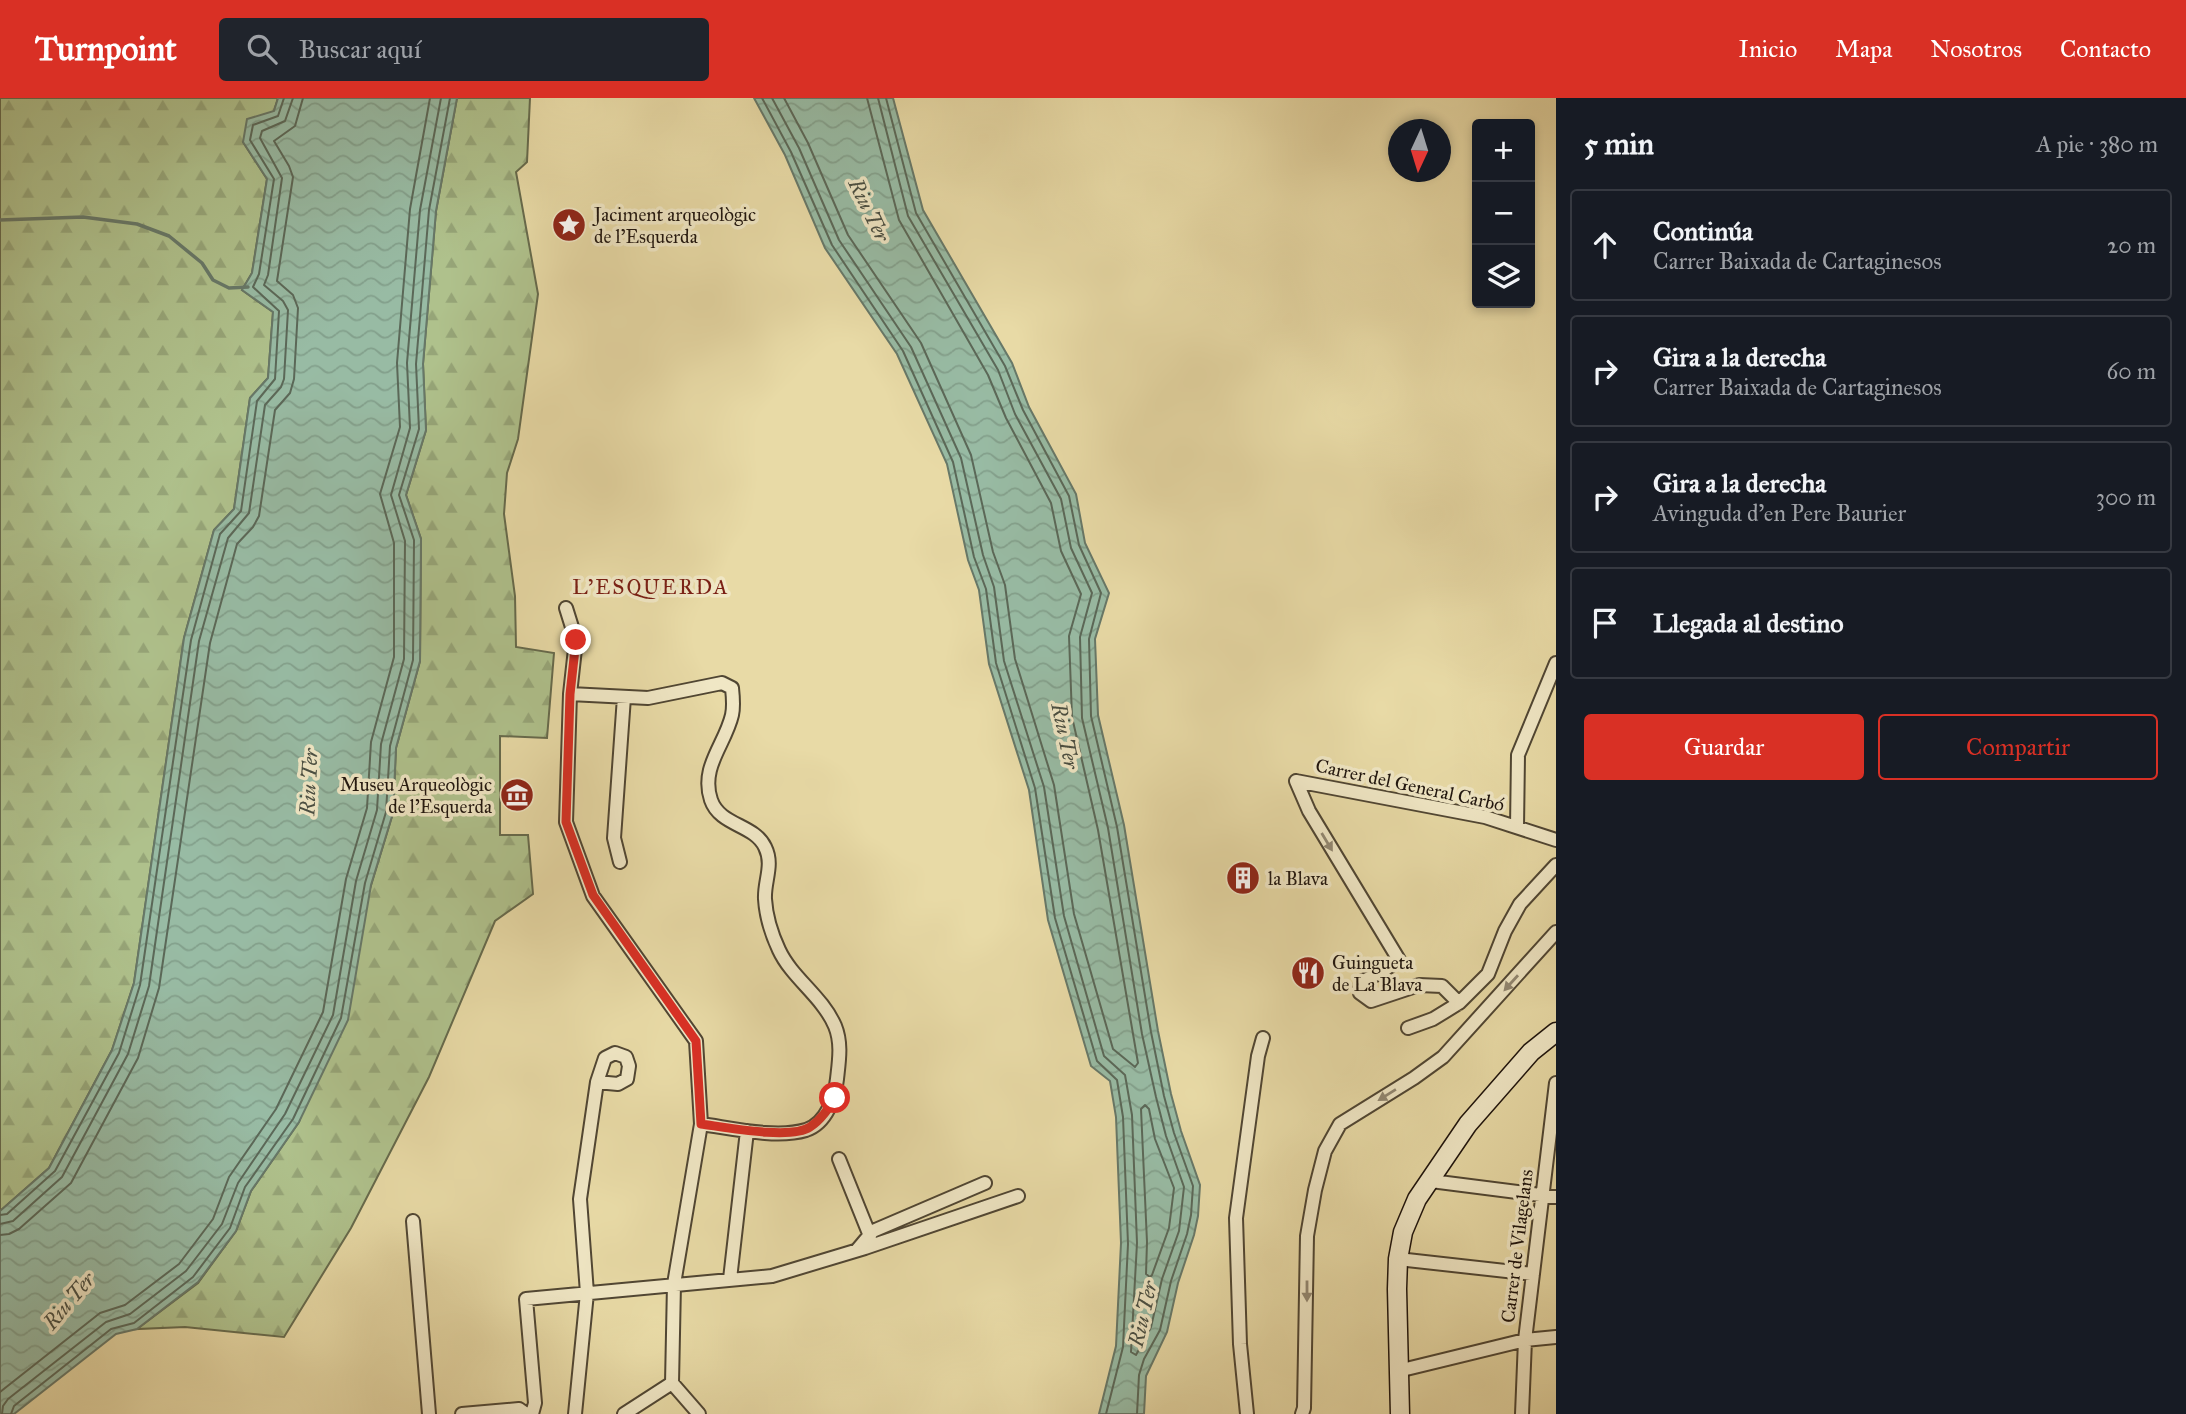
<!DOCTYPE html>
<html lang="es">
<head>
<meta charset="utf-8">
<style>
  :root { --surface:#171b24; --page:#20242c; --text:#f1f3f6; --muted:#9ea1a6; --line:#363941; --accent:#d93025 }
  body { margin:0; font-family:"IM FELL Great Primer",serif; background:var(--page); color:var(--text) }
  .controls { position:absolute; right:21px; top:21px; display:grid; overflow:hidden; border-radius:7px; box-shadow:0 4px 10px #0003 }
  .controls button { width:63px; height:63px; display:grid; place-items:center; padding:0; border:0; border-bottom:2px solid var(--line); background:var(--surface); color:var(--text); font:35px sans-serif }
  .compass { position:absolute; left:1388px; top:21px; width:63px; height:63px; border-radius:50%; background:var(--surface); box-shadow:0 4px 10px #0003; rotate:184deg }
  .stop { position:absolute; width:21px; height:21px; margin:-16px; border:5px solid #d93025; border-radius:50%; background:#fff }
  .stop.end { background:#d93025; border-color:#fff; box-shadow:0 2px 7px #0008 }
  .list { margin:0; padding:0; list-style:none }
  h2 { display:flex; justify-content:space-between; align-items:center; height:91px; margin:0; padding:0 28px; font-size:30px }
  h2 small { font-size:23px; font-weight:400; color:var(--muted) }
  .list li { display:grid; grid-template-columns:46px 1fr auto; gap:21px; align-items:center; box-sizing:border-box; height:112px; margin:0 14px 14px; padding:0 14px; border:2px solid var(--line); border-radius:7px }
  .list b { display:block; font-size:26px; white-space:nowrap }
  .list p { margin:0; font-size:23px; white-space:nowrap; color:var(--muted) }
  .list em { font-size:23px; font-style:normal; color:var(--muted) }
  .actions { display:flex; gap:14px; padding:21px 28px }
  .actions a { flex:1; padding:16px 0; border:2px solid var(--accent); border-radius:7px; text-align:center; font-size:24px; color:var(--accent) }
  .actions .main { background:var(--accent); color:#fff }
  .icon { flex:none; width:38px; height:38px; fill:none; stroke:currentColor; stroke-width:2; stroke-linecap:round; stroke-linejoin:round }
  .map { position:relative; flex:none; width:1556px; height:1316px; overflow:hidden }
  header { display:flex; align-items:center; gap:42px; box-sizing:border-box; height:98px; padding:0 35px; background:var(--accent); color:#fff }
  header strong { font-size:33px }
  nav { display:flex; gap:38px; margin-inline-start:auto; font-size:24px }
  .search { width:490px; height:63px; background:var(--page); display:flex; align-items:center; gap:18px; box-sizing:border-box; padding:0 24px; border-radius:7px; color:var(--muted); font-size:26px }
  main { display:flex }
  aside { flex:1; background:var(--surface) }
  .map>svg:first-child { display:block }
</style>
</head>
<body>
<header>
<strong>Turnpoint</strong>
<div class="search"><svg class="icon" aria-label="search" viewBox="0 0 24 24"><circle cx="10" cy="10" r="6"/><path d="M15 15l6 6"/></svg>Buscar aquí</div>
<nav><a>Inicio</a><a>Mapa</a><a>Nosotros</a><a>Contacto</a></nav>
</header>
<main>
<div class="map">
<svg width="1556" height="1316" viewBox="0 0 1556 1316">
  <defs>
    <pattern id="forest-firs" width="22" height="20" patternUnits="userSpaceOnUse" patternTransform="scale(1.75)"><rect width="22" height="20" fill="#afc18c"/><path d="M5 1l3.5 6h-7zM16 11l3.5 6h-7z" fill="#96a578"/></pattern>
    <pattern id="water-waves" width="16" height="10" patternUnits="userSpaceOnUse" patternTransform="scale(1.75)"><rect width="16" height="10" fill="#98bba4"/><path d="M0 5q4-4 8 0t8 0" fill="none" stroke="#83a08c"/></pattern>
  </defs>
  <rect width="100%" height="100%" fill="#e8daa6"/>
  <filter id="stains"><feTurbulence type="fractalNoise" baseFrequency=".00286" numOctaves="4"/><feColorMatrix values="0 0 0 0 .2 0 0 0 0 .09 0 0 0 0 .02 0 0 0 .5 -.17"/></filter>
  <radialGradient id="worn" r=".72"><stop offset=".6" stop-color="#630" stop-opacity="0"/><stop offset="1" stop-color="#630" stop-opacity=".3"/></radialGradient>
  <path fill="url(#forest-firs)" stroke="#666a4c" stroke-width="2" d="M0 0H278L274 13 243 44 267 81 252 175 242 192 273 214 268 280 250 300 234 411 214 432 184 540 134 885 112 952 49 1070 0 1113Z
    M457 0H530L527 64 516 74 538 196 518 341 507 375 504 416 515 498 516 549 554 555 547 640 500 638V737H528L533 796 495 823 429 979 351 1130 284 1239 185 1229 137 1231 198 1185 236 1133 251 1093 299 1024 393 715 396 650 420 563 421 441 406 397 426 332 423 266 436 113Z"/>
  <path fill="url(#water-waves)" stroke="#677868" stroke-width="2" d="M278 0H457L436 113 423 266 426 332 406 397 421 441 420 563 396 650 393 715 371 787 348 922 299 1024 251 1093 236 1133 198 1184 137 1231 116 1236 14 1316H0V1113L49 1070 112 952 134 885 184 540 214 432 234 411 250 300 268 280 273 214 242 192 252 175 267 81 243 44 247 21 274 13Z
    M754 0H893L923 112 1012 265 1029 309 1076 396 1085 445 1109 495 1095 541 1098 617 1124 727 1158 933 1171 996 1181 1033 1200 1087 1198 1118 1194 1137 1178 1185 1167 1234 1146 1278 1144 1316H1099L1116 1248 1121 1145 1116 1019 1110 983 1091 968 1048 822 1029 692 989 566 979 492 968 462 947 366 897 256 825 150 785 57Z"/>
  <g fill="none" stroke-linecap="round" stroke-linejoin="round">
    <path stroke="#5b6858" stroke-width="2" d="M762 0 791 54 832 147 903 253 953 364 974 459 986 491 996 565 1035 690 1055 820 1097 963 1117 982 1123 1019 1128 1146 1123 1249 1106 1316
      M772 0 799 50 839 142 911 249 961 360 983 457 994 489 1004 563 1044 689 1064 818 1104 958 1125 977 1132 1017 1137 1145 1131 1254 1136 1257 1151 1229 1162 1181 1179 1133 1184 1089 1166 1038 1156 999 1142 936 1108 730 1082 620 1080 539 1092 495 1071 450 1061 401 1015 316 998 272 908 118 878 0
      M784 0 808 45 848 137 921 245 971 357 993 454 1005 487 1015 561 1054 687 1074 816 1113 951 1135 969 1138 965 1098 732 1072 619 1069 538 1081 496 1061 453 1051 405 1006 320 988 277 899 122 867 0
      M886 0 916 115 1005 268 1023 312 1069 398 1079 447 1101 495 1089 541 1091 618 1117 729 1151 934 1164 998 1174 1035 1193 1088 1191 1117 1187 1136 1171 1183 1160 1232 1144 1261 1139 1277 1137 1316
      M1145 1007 1149 1011 1155 1041 1174 1090 1169 1130 1152 1177 1150 1179 1146 1176 1147 1144 1141 1011Z
      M0 1117 7 1116 55 1073 119 955 140 887 191 542 220 436 241 413 257 303 275 281 279 213 253 189 259 176 274 81 250 42 253 27 278 18 284 0
      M0 1126 13 1123 62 1079 128 956 149 888 199 543 228 440 249 415 265 307 281 289 284 281 288 212 283 203 264 187 268 177 282 80 260 40 262 33 285 23 293 0
      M0 1137 9 1136 19 1131 71 1085 138 960 159 890 210 545 237 446 253 429 259 418 275 312 290 295 294 281 298 210 293 197 277 183 293 79 289 68 274 43 295 28 303 0
      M0 1294 100 1215 125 1207 179 1166 213 1121 229 1079 276 1011 323 914 346 781 367 710 371 644 394 559V445L380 396 400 329 397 265 410 111 430 0
      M2 1316 3 1308 8 1301 106 1224 130 1216 186 1173 222 1126 238 1085 285 1016 333 917 356 783 377 712 381 646 404 561 405 443 391 397 410 330 407 265 420 112 441 0
      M11 1316 14 1308 111 1231 134 1225 193 1179 230 1130 245 1089 293 1021 341 920 365 785 386 714 390 648 413 562 414 442 399 397 419 331 416 266 429 112 450 0"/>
    <path stroke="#677868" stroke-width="3.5" d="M0 122 83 119 137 126 169 138 202 165 213 182 229 190 248 189"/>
    <g stroke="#504633" stroke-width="16">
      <path id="street" d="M566 510 576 542 570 596 566 724 593 798 696 943 701 1026 674 1186 672 1285 699 1316
        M570 596 648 600 722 585 732 590C733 599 734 608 732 617 725 647 700 669 711 702 720 728 754 726 765 749 774 767 764 783 765 801 766 818 772 837 779 852 792 880 822 898 835 928 842 945 839 963 837 981 835 999 827 1025 806 1032 776 1041 731 1030 701 1026
        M1296 683 1309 713 1399 862 1381 874 1361 884 1360 895 1371 903 1419 887 1442 888 1459 905
        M1296 683 1485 719 1556 742
        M1517 729 1518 657 1556 565
        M620 764 614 740 624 599
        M1408 930 1433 921 1459 905 1488 876 1505 833 1520 806 1556 767
        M839 1061 870 1138
        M1431 1083 1556 1099
        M413 1123 429 1316
        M857 1152 873 1133 985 1085
        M1398 1161 1533 1176
        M730 1181 747 1033
        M1398 1273 1525 1242 1556 1239
        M462 1316 519 1311 526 1316
        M532 1316 535 1305 526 1201 772 1178 865 1150 1018 1098
        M575 1316 587 1195 580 1101 597 984 618 986 627 981 629 968 626 959 615 955 605 960 597 984
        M624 1316 672 1285
        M1247 1316 1240 1246 1236 1120 1258 958 1263 940
        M1302 1316 1304 1310 1307 1138 1315 1092 1325 1053 1340 1026 1414 980 1443 959 1556 834
        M1522 1316 1525 1242 1556 985"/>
    </g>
    <g stroke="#1e140d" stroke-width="21">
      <path id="secondary" d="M1400 1316 1397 1191 1398 1161 1403 1134 1417 1101 1468 1026 1531 954 1556 934"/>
    </g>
    <use href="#street" stroke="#f0e7c5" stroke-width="12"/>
    <use href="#secondary" stroke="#f0e7c5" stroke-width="18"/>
  </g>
  <defs><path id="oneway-solid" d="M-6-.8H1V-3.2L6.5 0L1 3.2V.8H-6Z" transform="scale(1.75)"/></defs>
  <g fill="#928872">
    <use href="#oneway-solid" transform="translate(1327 744) rotate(59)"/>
    <use href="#oneway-solid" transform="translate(1511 885) rotate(132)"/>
    <use href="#oneway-solid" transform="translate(1387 997) rotate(148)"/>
    <use href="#oneway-solid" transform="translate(1307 1193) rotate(90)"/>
  </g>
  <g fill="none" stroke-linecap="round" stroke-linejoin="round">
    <path stroke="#d93025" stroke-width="9" d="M576 542 570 596 566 724 593 797 696 943 701 1026C724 1029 791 1042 810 1029 821 1022 828 1011 835 1000"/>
  </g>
  <defs>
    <g id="sight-disc" transform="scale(1.75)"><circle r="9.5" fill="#8f2418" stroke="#f0e7c5"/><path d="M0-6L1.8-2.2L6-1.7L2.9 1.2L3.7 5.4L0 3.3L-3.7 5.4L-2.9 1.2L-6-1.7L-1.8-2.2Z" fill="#fff"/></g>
    <g id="museum-disc" transform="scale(1.75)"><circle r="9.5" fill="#8f2418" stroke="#f0e7c5"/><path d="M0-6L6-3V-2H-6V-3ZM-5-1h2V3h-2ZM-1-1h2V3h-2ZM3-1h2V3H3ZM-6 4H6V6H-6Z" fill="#fff"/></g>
    <g id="building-disc" transform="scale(1.75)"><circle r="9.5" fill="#8f2418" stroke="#f0e7c5"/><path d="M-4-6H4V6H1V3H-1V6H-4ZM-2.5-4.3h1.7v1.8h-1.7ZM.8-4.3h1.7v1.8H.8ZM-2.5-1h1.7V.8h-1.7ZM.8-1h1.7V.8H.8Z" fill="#fff"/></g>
    <g id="restaurant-disc" transform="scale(1.75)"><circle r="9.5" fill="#8f2418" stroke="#f0e7c5"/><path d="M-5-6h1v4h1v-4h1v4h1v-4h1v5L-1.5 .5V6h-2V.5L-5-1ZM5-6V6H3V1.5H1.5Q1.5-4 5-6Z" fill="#fff"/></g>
  </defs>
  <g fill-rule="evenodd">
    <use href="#sight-disc" x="569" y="127"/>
    <use href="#museum-disc" x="517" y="697"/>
    <use href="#building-disc" x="1243" y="780"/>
    <use href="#restaurant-disc" x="1308" y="875"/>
  </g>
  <g text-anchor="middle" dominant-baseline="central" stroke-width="7" stroke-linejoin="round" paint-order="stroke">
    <g font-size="19" fill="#1e140d" stroke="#f0e7c5" text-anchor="start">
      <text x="594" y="116">Jaciment arqueològic<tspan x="594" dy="22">de l'Esquerda</tspan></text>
      <text x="492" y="686" text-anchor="end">Museu Arqueològic<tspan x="492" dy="22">de l'Esquerda</tspan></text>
      <text x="1268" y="780">la Blava</text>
      <text x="1332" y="864">Guingueta<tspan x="1332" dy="22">de La Blava</tspan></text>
    </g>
    <g font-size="19" fill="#1e140d" stroke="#f0e7c5">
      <text transform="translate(1410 687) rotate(12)">Carrer del General Carbó</text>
      <text transform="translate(1517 1148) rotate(-83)">Carrer de Vilagelans</text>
    </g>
    <g font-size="21" font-style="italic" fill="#494e42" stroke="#f0e7c5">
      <text transform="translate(869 112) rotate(64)">Riu Ter</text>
      <text transform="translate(1065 638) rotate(78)">Riu Ter</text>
      <text transform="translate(309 684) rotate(-87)">Riu Ter</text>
      <text transform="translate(69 1203) rotate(-50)">Riu Ter</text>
      <text transform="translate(1143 1216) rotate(-77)">Riu Ter</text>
    </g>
    <g font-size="21" letter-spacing="2" fill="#7a1f14" stroke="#f0e7c5">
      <text x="651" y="489">L'ESQUERDA</text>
    </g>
  </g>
  <rect width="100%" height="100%" filter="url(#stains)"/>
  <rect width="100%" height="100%" fill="url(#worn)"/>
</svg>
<div class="controls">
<button>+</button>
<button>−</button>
<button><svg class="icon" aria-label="layers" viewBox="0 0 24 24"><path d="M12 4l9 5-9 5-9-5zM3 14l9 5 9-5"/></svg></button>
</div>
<svg class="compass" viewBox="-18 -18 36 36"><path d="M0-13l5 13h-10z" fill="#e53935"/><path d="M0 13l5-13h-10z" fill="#9ea1a6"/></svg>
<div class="stop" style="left:835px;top:1000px"></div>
<div class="stop end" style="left:576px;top:542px"></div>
</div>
<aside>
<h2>5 min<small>A pie · 380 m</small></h2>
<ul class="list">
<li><svg class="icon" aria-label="ahead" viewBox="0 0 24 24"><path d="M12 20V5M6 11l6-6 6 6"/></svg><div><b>Continúa</b><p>Carrer Baixada de Cartaginesos</p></div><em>20 m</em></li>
<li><svg class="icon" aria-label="right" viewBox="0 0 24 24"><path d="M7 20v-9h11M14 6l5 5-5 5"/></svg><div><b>Gira a la derecha</b><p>Carrer Baixada de Cartaginesos</p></div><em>60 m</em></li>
<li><svg class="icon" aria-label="right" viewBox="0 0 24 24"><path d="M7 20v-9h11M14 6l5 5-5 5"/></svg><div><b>Gira a la derecha</b><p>Avinguda d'en Pere Baurier</p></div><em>300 m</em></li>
<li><svg class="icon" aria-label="arrive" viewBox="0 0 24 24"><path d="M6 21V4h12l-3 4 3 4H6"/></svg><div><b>Llegada al destino</b></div></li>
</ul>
<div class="actions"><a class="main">Guardar</a><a>Compartir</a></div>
</aside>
</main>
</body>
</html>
